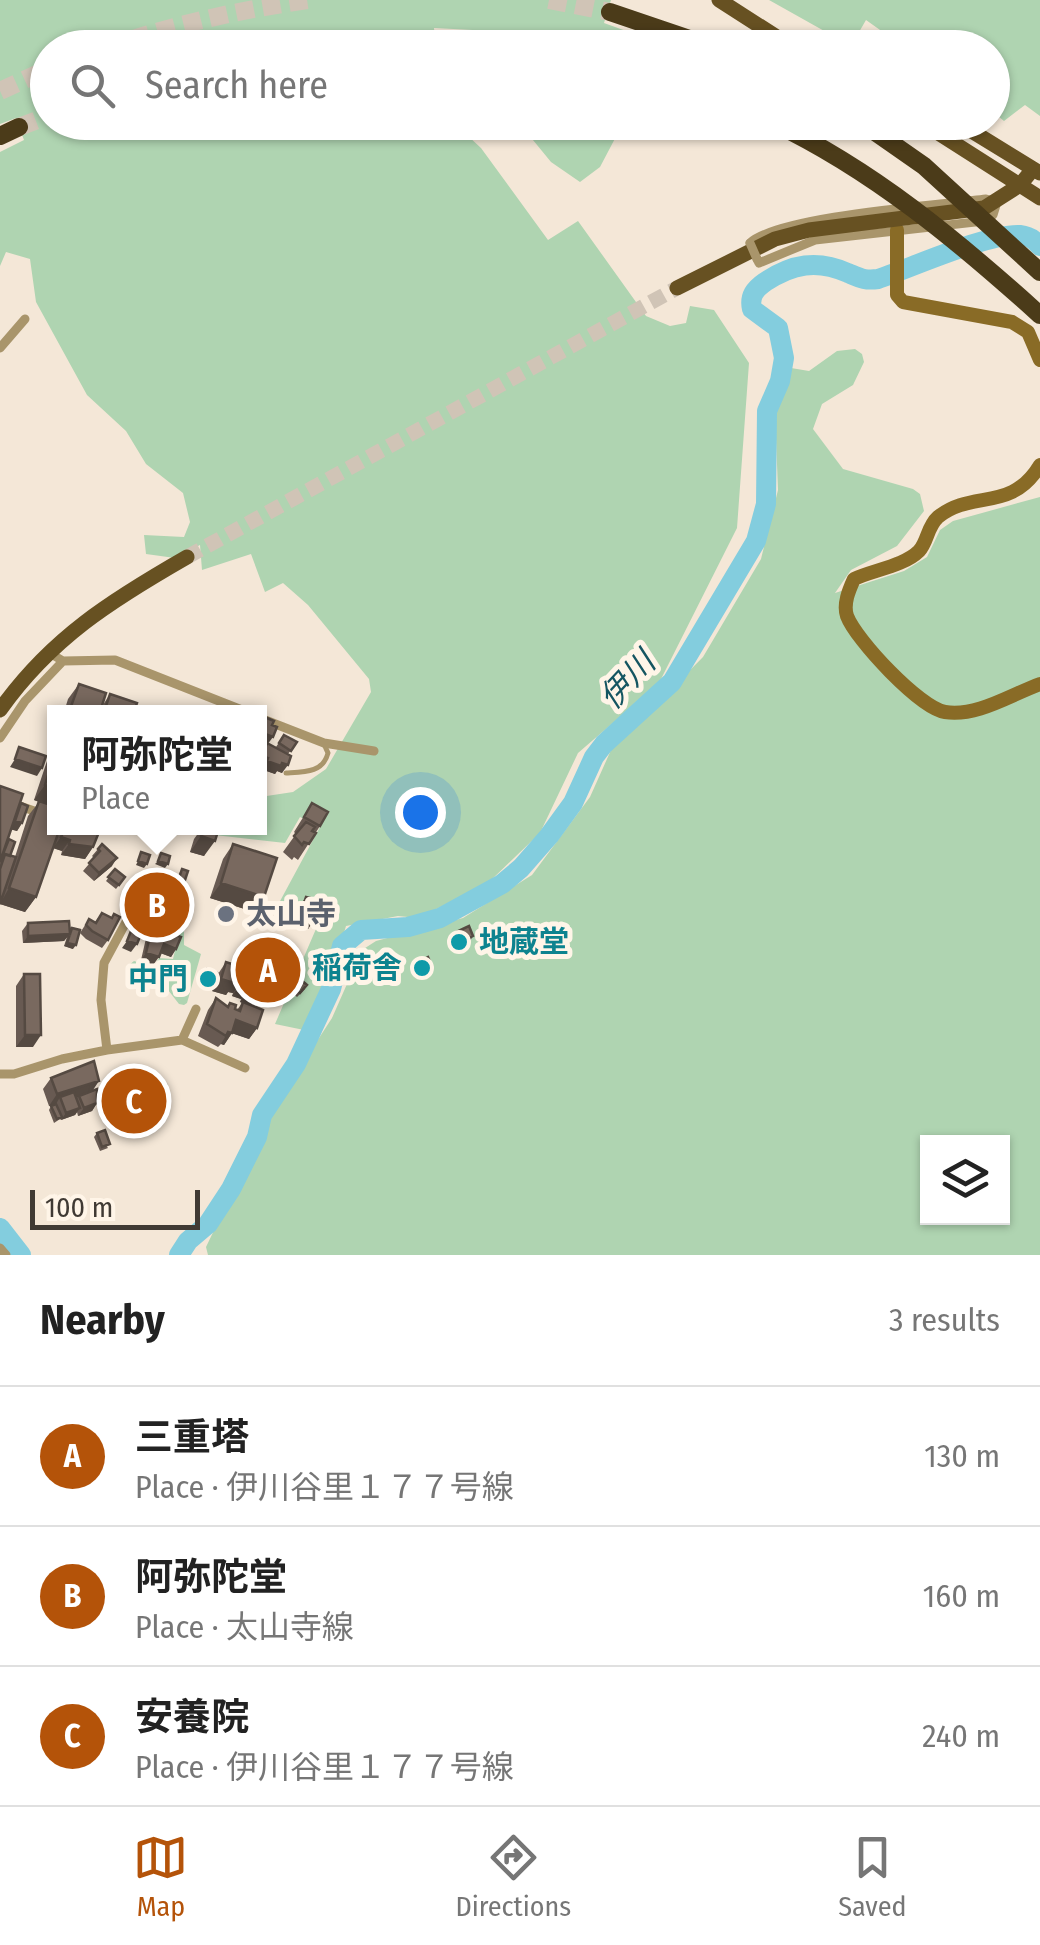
<!DOCTYPE html>
<html lang="en">
<head>
<meta charset="utf-8">
<style>
  :root { --surface:#fff; --page:#f2f2f2; --text:#222; --muted:#767676; --line:#e0e0e0; --accent:#b45309 }
  body { margin:0; font-family:"Fira Sans Condensed","Noto Sans JP",sans-serif; background:var(--page); color:var(--text) }
  .controls { position:absolute; right:30px; bottom:30px; display:grid; overflow:hidden; border-radius:0px; box-shadow:0 2px 8px #0004 }
  .controls button { width:90px; height:90px; display:grid; place-items:center; padding:0; border:0; border-bottom:2px solid var(--line); background:var(--surface); color:var(--text); font:50px sans-serif }
  .scale { position:absolute; left:30px; bottom:25px; width:170px; box-sizing:border-box; padding-left:10px; border:5px solid #403a34; border-top:0; font-size:28px; line-height:35px; white-space:nowrap; color:#403a34; -webkit-text-stroke:8px #fff5e8; paint-order:stroke }
  .you { position:absolute; left:420px; top:812px; width:35px; height:35px; margin:-25px; border:8px solid #fff; border-radius:50%; background:#1a73e8; box-shadow:0 0 0 15px #1a73e833 }
  .badge { display:grid; place-items:center; width:65px; height:65px; border-radius:50%; background:var(--accent); color:#fff; font-size:32px; font-weight:700 }
  .pin { position:absolute; translate:-50% -50%; border:5px solid #fff; box-shadow:0 2px 10px #0006 }
  .popup { position:absolute; left:47px; top:705px; width:220px; height:130px; box-sizing:border-box; display:grid; place-content:center; border-radius:0px; background:var(--surface); filter:drop-shadow(0 2px 8px #0005); font-size:32px; white-space:nowrap; color:var(--muted) }
  .popup b { font-size:38px; color:var(--text) }
  .popup::after { content:''; position:absolute; left:50%; top:100%; margin-left:-20px; border:20px solid transparent; border-top-color:var(--surface) }
  .list { margin:0; padding:0; list-style:none }
  h2 { display:flex; justify-content:space-between; align-items:center; height:130px; margin:0; padding:0 40px; font-size:42px }
  h2 small { font-size:32px; font-weight:400; color:var(--muted) }
  .list li { display:grid; grid-template-columns:65px 1fr auto; gap:30px; align-items:center; box-sizing:border-box; height:140px; padding:0 40px; border-top:2px solid var(--line) }
  .list b { display:block; font-size:38px; white-space:nowrap }
  .list p { margin:0; font-size:32px; white-space:nowrap; color:var(--muted) }
  .list em { font-size:32px; font-style:normal; color:var(--muted) }
  .icon { flex:none; width:55px; height:55px; fill:none; stroke:currentColor; stroke-width:2; stroke-linecap:round; stroke-linejoin:round }
  .map { position:relative; flex:none; width:1040px; height:1255px; overflow:hidden }
  .search { position:absolute; background:var(--surface); box-shadow:0 2px 8px #0004; left:30px; right:30px; top:30px; height:110px; display:flex; align-items:center; gap:25px; box-sizing:border-box; padding:0 35px; border-radius:55px; color:var(--muted); font-size:38px }
  .sheet { height:550px; background:var(--surface) }
  nav { display:flex; justify-content:space-around; align-items:center; box-sizing:border-box; height:140px; border-top:2px solid var(--line); background:var(--surface); font-size:28px; color:var(--muted) }
  nav a { display:grid; justify-items:center; gap:5px }
  nav .on { color:var(--accent) }
  .map>svg:first-child { display:block }
</style>
</head>
<body>
<div class="map">
<svg width="1040" height="1255" viewBox="0 0 1040 1255">
  <rect width="100%" height="100%" fill="#f4e7d7"/>
  <path fill="#afd4b1" fill-rule="evenodd" d="M0 0H611L604 23 640 36 635 47 491 48 492 31 434 28 436 47 48 48V122L454 123 481 148 548 240 578 221 646 316 670 326 686 323 690 306 714 310 749 363 737 528 659 683 578 753 540 833 487 884 418 918 398 916 346 926 328 987 304 1030 275 1024 322 915 279 903 320 827 300 817 285 843 197 833 192 828H260V797L293 792 326 769 371 692 369 679 308 605 283 583 265 592 251 554 202 570 200 545 175 558 146 554 144 535 184 537 190 522 183 493 146 464 126 431 87 395 36 302 30 259 6 252 0 266V152L24 140 16 118 0 124Z
    M769 0H1040V116L1025 105 1004 121 993 112 992 48 904 47 866 20 851 46Z
    M519 123H628L620 129 600 167 580 182 551 162Z
    M855 349 862 354 864 362 853 385 822 404 813 429 843 469 913 489 920 494 924 511 897 546 851 570 835 593 904 571 927 557 940 530 953 521 1040 497V1255H208L206 1247 271 1112 332 1018 362 950 376 941 463 918 532 875 590 797 611 750 703 657 761 559 778 490 775 412 791 368 809 371 837 351ZM928 1142H1002V1218H928Z
    M172 923 184 927V945L201 954 187 1003 184 1005 179 1004 161 981 131 973 128 966 134 961 154 967 159 958 173 959 177 942 165 933Z"/>
  <g fill="none" stroke-linecap="round" stroke-linejoin="round">
    <path stroke="#83cdde" stroke-width="20" d="M0 1228 21 1255
      M179 1255 188 1241 208 1224 231 1189 257 1137 262 1115 296 1064 331 989 342 946 361 930 408 927 440 918 502 884 521 868 549 836 573 803 594 757 604 744 672 682 756 541 766 504 767 411 780 381 784 358 778 328 752 309C749 296 755 289 765 282 792 264 817 259 848 273 860 278 865 281 878 279 911 268 988 233 1020 235 1029 236 1034 239 1040 246"/>
    <path stroke="#d0c4b6" stroke-width="15" stroke-dasharray="15 8" stroke-linecap="butt" d="M187 557 677 288"/>
    <path stroke="#d0c4b6" stroke-width="18" stroke-dasharray="18 9" stroke-linecap="butt" d="M549 0 610 12
      M106 48C172 25 239 10 308 0
      M336 48 440 41
      M0 91 48 69
      M19 127 48 116"/>
    <path stroke="#a9956b" stroke-width="5" d="M286 773C304 772 323 773 328 753L324 744"/>
    <path stroke="#a9956b" stroke-width="9" d="M750 243C779 216 940 205 986 199L997 202 993 215 984 221 815 240 759 263 757 259
      M0 348 25 319
      M48 652 63 661 115 660 247 712
      M260 718 324 743 374 751
      M0 738 25 701 63 661
      M0 799 54 818
      M182 1040 245 1068
      M107 1050 182 1040 196 1009
      M0 1074H14L62 1059 107 1050 101 1000 104 963 132 911
      M0 1248 6 1255"/>
    <path stroke="#896b26" stroke-width="14" d="M897 230V295L903 302 1012 322 1028 332 1040 360
      M1040 465C1011 513 973 489 938 517 927 527 928 541 919 551 904 566 873 570 854 579 849 590 843 604 847 616 856 640 920 708 945 712 977 717 1010 695 1040 684"/>
    <path stroke="#675122" stroke-width="15" d="M719 0 794 48
      M921 122 1040 198
      M957 122 1040 173
      M677 288 775 239 809 230 984 208 1020 185 1033 169
      M0 710C51 638 112 600 187 557"/>
    <path stroke="#4b3b19" stroke-width="18" d="M610 12 716 48
      M440 41 490 45
      M0 136 19 127"/>
    <path stroke="#a9956b" stroke-width="9" d="M750 243 757 259"/>
    <path stroke="#4b3b19" stroke-width="18" d="M772 122C873 170 958 241 1040 315
      M861 122 924 166 1040 272"/>
  </g>
  <path fill="#685a52" d="M79 684 101 708 110 694 134 712H64L68 699Z
    M284 735 297 742 288 754 282 773 277 771 275 774 261 769 263 766 260 764V757L266 744 260 742 276 747Z
    M54 740V828L36 897 25 912 0 904V786L19 805 22 823 17 831 11 829 7 842 10 856 15 857 28 816 39 802 34 800Z
    M312 803 320 826 298 860 294 857 292 860 283 852 296 834 294 832Z
    M64 828 93 847 85 859 61 855 62 851 53 848 57 837Z
    M202 828H217L204 856 190 852 194 839Z
    M233 844 254 912 210 898 223 859Z
    M98 849 112 866 94 881 83 871 94 858 92 856Z
    M115 869 125 877 116 889 106 881Z
    M182 869 171 919H169L164 925 137 916 147 886 158 871 177 877Z
    M306 897 318 914 308 929 292 925 295 912Z
    M102 913 108 940 102 948 86 939 80 933 89 919 95 922Z
    M28 923 70 931 73 949 64 946 67 937 64 941 23 943 22 931Z
    M152 927 176 949 171 957 160 953 153 965 141 960 147 934Z
    M456 932 468 944 455 950 451 940Z
    M268 952 278 973 273 980 257 975 263 959Z
    M226 962 249 973 251 978 258 1005 243 1003 257 1028 249 1039 232 1033 224 1045 221 1044 218 1047 198 1036 208 1010 216 998 227 1006 230 1003 237 1010 242 1003 240 1002 241 999 232 996 233 993 228 992 226 995 212 991 218 974Z
    M418 963 430 970 419 975 415 966Z
    M24 974 33 1047H16V986Z
    M293 986 305 989 297 997 290 990Z
    M119 1073 166 1100 158 1112 143 1111V1107L110 1106 111 1084Z
    M51 1078 92 1091 97 1103 92 1111 78 1116 77 1112 75 1115 61 1120 60 1119 54 1123 49 1110 51 1106 56 1104 49 1106 43 1089Z
    M97 1133 108 1148 100 1151 94 1137Z"/>
  <path fill="#554a42" d="M260 732 273 737 267 745 260 742Z
    M262 756 268 758 263 766 260 764V760Z
    M15 759 42 768 37 776 10 767Z
    M267 761 282 763 288 765 282 773 277 771 275 774 261 769Z
    M45 785 54 788V807L34 800Z
    M15 821 22 823 17 831 9 829Z
    M201 836 215 841 204 856 190 852Z
    M61 837 70 840 62 851 53 848Z
    M69 844 93 847 85 859 61 855Z
    M117 858 112 866 94 881 99 873Z
    M138 861 147 864 144 868 136 865Z
    M158 861 168 864 165 868 155 864Z
    M221 883 264 897 254 912 210 898Z
    M9 888 36 897 25 912 0 904Z
    M148 901 177 903 182 904 171 919H169L164 925 137 916Z
    M302 909 318 914 308 929 292 925Z
    M70 934 64 941 23 943 28 936Z
    M473 936 468 944 455 950 461 942Z
    M127 941 137 944 131 952 122 948Z
    M67 943 76 945 73 949 64 946Z
    M164 944 176 949 171 957 158 952Z
    M146 953 159 957 153 965 141 960Z
    M263 968 278 973 273 980 257 975Z
    M204 978 214 981 211 985 202 982Z
    M221 979 236 980 241 982 233 993 228 992 226 995 212 991Z
    M240 985 249 988 241 999 232 996Z
    M248 991 266 993 258 1005 240 1002Z
    M236 1020 257 1028 249 1039 228 1032Z
    M228 1032 232 1033 224 1045 221 1044Z
    M25 1035H41L33 1047H16Z
    M99 1081 91 1093 62 1102 60 1097 56 1104 49 1106 57 1094Z
    M118 1094 151 1096 143 1107 110 1106Z
    M151 1099 166 1100 158 1112 143 1111Z
    M97 1103 92 1111 78 1116 84 1108Z
    M80 1108 75 1115 61 1120 66 1113Z"/>
  <path fill="#79695f" stroke="#554a42" stroke-width="2.5" d="M79 684 106 693 100 712H69Z
    M110 694 137 703 134 712H104Z
    M260 715 274 721 272 725 277 727 273 737 260 732Z
    M284 735 297 742 291 751 279 743Z
    M267 743 291 756 288 765 282 763 281 766 267 761 268 758 262 756Z
    M19 747 46 756 42 768 15 759Z
    M54 756V788L45 785Z
    M0 786 23 794 0 862Z
    M39 801 54 806V828H60L36 897 9 888Z
    M21 803 28 806 22 823 15 821Z
    M312 803 328 812 320 826 304 817Z
    M306 822 315 827 312 831 316 833 309 844 304 842 302 845 294 836Z
    M65 828H87L99 832 93 847 69 844 70 840 61 837Z
    M204 828H219L215 841 201 836Z
    M9 839 15 842 10 856 3 854Z
    M102 844 117 858 99 873 89 863 100 851 98 849Z
    M233 844 277 858 264 897 221 883Z
    M141 852 150 855 147 864 138 861Z
    M161 853 170 856 168 864 158 861Z
    M5 854 16 857 0 904V869Z
    M115 869 125 877 119 885 108 877Z
    M182 869 188 871 182 889 186 890 182 904 177 903 175 910 148 901 158 871 179 878Z
    M306 897 322 901 318 914 302 909Z
    M102 913 112 918 114 914 120 917 108 940 92 931 86 925 89 919 96 923Z
    M69 921 70 934 28 936V923Z
    M135 921 145 924 137 944 127 941Z
    M469 926 473 936 461 942 456 932Z
    M152 927 181 937 176 949 164 944 159 957 146 953Z
    M72 928 80 930 76 945 67 943Z
    M268 952 283 956 278 973 263 968Z
    M428 957 432 966 422 972 418 963Z
    M238 959 252 964 249 973 252 974 251 978 270 983 266 993 248 991 249 988 240 985 241 982 236 980 234 983 221 979 226 962 232 964Z
    M207 969 217 973 214 981 204 978Z
    M24 974H40L41 1035H25Z
    M300 979 307 985 300 993 293 986Z
    M216 998 228 1007 230 1003 236 1005 235 1009 240 1011 243 1002 263 1010 257 1028 236 1020 232 1033 228 1032 226 1036 207 1024Z
    M94 1061 99 1081 57 1094 51 1078Z
    M119 1073 152 1074 151 1084 166 1085V1100L151 1099V1096L118 1094Z
    M97 1089V1103L84 1108 79 1096Z
    M74 1092 80 1108 66 1113 60 1097Z
    M56 1104 62 1117 57 1119 51 1106Z
    M105 1130 110 1144 102 1147 97 1133Z"/>
  <circle fill="#6b7280" stroke="#fff5e8" stroke-width="4" cx="226" cy="914" r="10"/>
  <g fill="#0f9aa8" stroke="#fff5e8" stroke-width="4">
    <circle cx="459" cy="942" r="10"/>
    <circle cx="422" cy="968" r="10"/>
    <circle cx="208" cy="979" r="10"/>
  </g>
  <g text-anchor="middle" dominant-baseline="central" stroke-width="10" stroke-linejoin="round" paint-order="stroke">
    <g font-size="30" font-weight="bold" fill="#5b616d" stroke="#fff5e8" text-anchor="start">
      <text x="246" y="914">太山寺</text>
    </g>
    <g font-size="30" font-weight="bold" fill="#0d838f" stroke="#fff5e8" text-anchor="end">
      <text x="479" y="942" text-anchor="start">地蔵堂</text>
      <text x="402" y="968">稲荷舎</text>
      <text x="188" y="979">中門</text>
    </g>
    <g font-size="32" font-style="italic" fill="#155561" stroke="#fff5e8">
      <text transform="translate(627 680) rotate(-47)">伊川</text>
    </g>
  </g>
</svg>
<div class="controls">
<button><svg class="icon" aria-label="layers" viewBox="0 0 24 24"><path d="M12 4l9 5-9 5-9-5zM3 14l9 5 9-5"/></svg></button>
</div>
<div class="scale">100 m</div>
<div class="you"></div>
<div class="pin badge" style="left:268px;top:970px">A</div>
<div class="pin badge" style="left:157px;top:905px">B</div>
<div class="popup"><b>阿弥陀堂</b>Place</div>
<div class="pin badge" style="left:134px;top:1101px">C</div>
<div class="search"><svg class="icon" aria-label="search" viewBox="0 0 24 24"><circle cx="10" cy="10" r="6"/><path d="M15 15l6 6"/></svg>Search here</div>
</div>
<section class="sheet">
<h2>Nearby<small>3 results</small></h2>
<ul class="list">
<li><span class="badge">A</span><div><b>三重塔</b><p>Place · 伊川谷里１７７号線</p></div><em>130 m</em></li>
<li><span class="badge">B</span><div><b>阿弥陀堂</b><p>Place · 太山寺線</p></div><em>160 m</em></li>
<li><span class="badge">C</span><div><b>安養院</b><p>Place · 伊川谷里１７７号線</p></div><em>240 m</em></li>
</ul>
</section>
<nav>
<a class="on"><svg class="icon" aria-label="map" viewBox="0 0 24 24"><path d="M3 6l6-2 6 2 6-2v14l-6 2-6-2-6 2zM9 4v14M15 6v14"/></svg>Map</a>
<a><svg class="icon" aria-label="directions" viewBox="0 0 24 24"><path d="M12 3l9 9-9 9-9-9zM9 14v-3h6M13 9l2 2-2 2"/></svg>Directions</a>
<a><svg class="icon" aria-label="saved" viewBox="0 0 24 24"><path d="M7 4h10v16l-5-4-5 4z"/></svg>Saved</a>
</nav>
</body>
</html>
